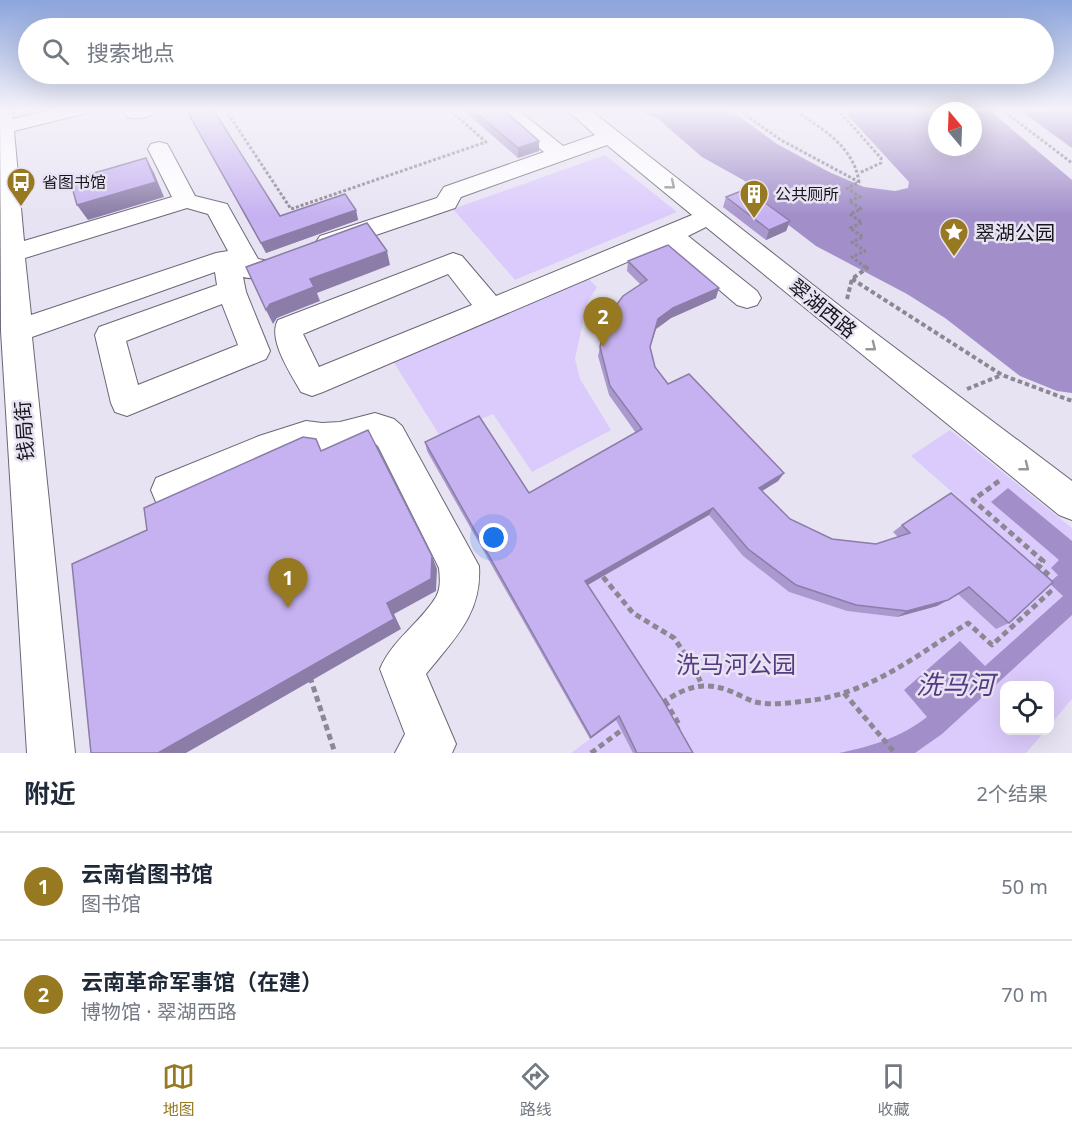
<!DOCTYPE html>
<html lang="zh">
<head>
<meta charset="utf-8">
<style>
  :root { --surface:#fff; --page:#f6f6f7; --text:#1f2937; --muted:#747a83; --line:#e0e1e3; --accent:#967921 }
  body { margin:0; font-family:"Noto Sans","Noto Sans SC",sans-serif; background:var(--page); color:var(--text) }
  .controls { position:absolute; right:18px; bottom:18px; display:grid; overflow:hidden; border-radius:12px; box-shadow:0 6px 24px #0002 }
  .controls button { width:54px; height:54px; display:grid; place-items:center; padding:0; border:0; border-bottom:2px solid var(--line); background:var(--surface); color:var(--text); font:30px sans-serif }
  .compass { position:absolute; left:928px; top:102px; width:54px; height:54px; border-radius:50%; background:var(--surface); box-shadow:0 6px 24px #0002; rotate:341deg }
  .you { position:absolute; left:494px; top:538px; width:21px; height:21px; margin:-15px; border:4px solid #fff; border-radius:50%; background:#1a73e8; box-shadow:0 0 0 9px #1a73e833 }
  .badge { display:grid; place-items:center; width:39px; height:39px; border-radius:50%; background:var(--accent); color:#fff; font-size:20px; font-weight:700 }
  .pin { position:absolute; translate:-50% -50px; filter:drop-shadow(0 2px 3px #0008) }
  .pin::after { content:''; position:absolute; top:32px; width:21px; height:18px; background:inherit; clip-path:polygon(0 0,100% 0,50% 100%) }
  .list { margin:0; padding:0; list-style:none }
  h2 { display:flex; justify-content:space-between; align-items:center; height:78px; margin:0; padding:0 24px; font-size:26px }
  h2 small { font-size:20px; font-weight:400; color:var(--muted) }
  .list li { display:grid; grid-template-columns:39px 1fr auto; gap:18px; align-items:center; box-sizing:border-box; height:108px; padding:0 24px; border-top:2px solid var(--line) }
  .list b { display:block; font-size:22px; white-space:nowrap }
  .list p { margin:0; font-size:20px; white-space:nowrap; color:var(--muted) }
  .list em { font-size:20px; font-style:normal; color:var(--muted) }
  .icon { flex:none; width:33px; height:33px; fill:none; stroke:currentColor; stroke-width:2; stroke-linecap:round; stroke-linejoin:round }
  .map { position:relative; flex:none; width:1072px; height:753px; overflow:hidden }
  .search { position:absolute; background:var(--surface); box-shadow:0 6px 24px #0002; left:18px; right:18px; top:18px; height:66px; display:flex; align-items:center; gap:15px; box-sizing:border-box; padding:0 21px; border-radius:33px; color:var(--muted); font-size:22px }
  .sheet { height:294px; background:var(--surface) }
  nav { display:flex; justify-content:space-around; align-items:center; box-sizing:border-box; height:84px; border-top:2px solid var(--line); background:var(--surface); font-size:16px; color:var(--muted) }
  nav a { display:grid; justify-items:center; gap:3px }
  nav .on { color:var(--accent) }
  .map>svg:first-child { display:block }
</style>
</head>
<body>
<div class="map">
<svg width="1072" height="753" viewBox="0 0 1072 753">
  <rect width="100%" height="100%" fill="#e8e3f3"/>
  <path fill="#dbcbfc" d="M605 155 677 212 515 280 453 209Z
    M573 264 597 287 587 303 575 359 580 379 611 430 532 472 493 414 440 436 384 347Z
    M950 430 1072 528V699L1050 725V686H1004V730L1045 731 1026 753H571L652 693 584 587 709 515 743 556 789 592 847 611 897 617 958 593 996 629 950 508 960 499 911 456Z"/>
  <path fill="#a28fca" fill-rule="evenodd" d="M634 109H729L777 144 829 172 864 187 895 191 908 188 909 182 842 109H988L1072 180V393L1057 391 1020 376 945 318 907 294 816 246 786 223 745 181 702 157 658 119ZM937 111H973V147H937Z
    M1018 109H1072V148Z
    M1008 488 1072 541V615L942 734 915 753H839C872 746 900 738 927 717L904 690 960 641 985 666 1063 596 1049 583 1058 575 1051 568 1059 560 991 502Z"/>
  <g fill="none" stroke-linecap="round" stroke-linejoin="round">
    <g stroke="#6b6775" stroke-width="2">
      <path id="minor" d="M0 109H12L13 119 53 109H90L87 113 14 131 24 241 172 197 148 149 151 144 159 142 167 144 170 149 195 196 227 204 258 259 269 261 273 267C267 277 254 280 243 277L246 292 270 351 266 359 127 416 115 412 111 403 95 335 99 327 217 285 215 272 32 337 75 753H27L1 331ZM187 208 208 214 228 251 216 253 31 315 25 258ZM222 304 238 345 138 385 126 341Z
        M126 109H158C152 118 136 120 127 117L124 113Z
        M494 109H517L563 146 595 135 566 109H589L850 314 1072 481V520L1059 515 706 227 688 236 757 291 761 298 757 305 747 308 737 305 667 245 323 392 312 396 301 392C291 374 267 339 278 320L453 253 462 256 496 296 692 215 607 145 461 197 455 208 338 248 329 250 320 248 316 242 320 236 437 198 444 187 544 152ZM448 274 472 305 319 367 303 334Z
        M375 413 394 419 402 426 479 566C482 614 454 639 426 674L456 744 452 753H395L405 734 380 669C392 640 420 623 436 597 441 588 440 578 439 568L378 446 373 442 340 452 322 453 306 449 280 458 169 507 156 502 151 490 156 478 259 436 306 421 322 423 340 422Z"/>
    </g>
    <path stroke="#8b8793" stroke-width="3" stroke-dasharray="3 2" stroke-linecap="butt" d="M225 109 291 209 486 142 449 109
      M737 109 781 140 859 182
      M792 109C820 127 854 146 859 182L847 188 860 197 849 201 861 209 850 214 862 223 850 228 863 237 852 242 865 251 852 257 865 267
      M837 109 881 158V163L859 173
      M1001 109 1072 163"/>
    <path stroke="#8b8793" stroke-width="4" stroke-dasharray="4.5 3" stroke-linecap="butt" d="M852 279 1002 375 1072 401
      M847 299 852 279 867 268 863 265
      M967 389 1002 375"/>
    <path stroke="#8b8793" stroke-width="5" stroke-dasharray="6 4" stroke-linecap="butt" d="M999 481 973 500 1043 561 1038 565 1050 576 1045 580
      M603 577 633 613 674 638 694 667 701 683
      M310 677 335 753
      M844 693 895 753
      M665 701 680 726 675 729
      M662 703C684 688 703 680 730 691 738 694 746 699 755 702 773 706 796 702 814 700 873 691 919 654 968 623L992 645 1050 592 1044 587
      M591 753 626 727"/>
    <use href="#minor" fill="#fff" fill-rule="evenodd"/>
  </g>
  <path fill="#aa99ce" d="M185 109H213L280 216 356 210 358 220 266 253Z
    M462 109H503L539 141V151L518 158Z
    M726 197 790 221 786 231 766 240 723 207Z
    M628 261 716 298 671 318 656 329 650 348 655 367 668 384 784 473 778 481 762 491 790 519 832 539 876 544 898 537 893 532 902 525 1009 623 996 629 958 594 937 606 897 617 847 611 789 592 743 556 709 515 588 585 693 753H633L616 720 590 739 427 451 425 442 529 493 636 433 609 395 598 356 600 347 640 284 627 271Z"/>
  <path fill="#8b7da8" d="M539 141V151L518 158V148Z
    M146 158 154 173 164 197 88 220 77 205Z
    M356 210 358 220 266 253 261 243Z
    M790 221 786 231 766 240 769 230Z
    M387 251 390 265 317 293 320 301 277 318 273 324 266 310 270 304 310 279Z
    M719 288 716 298 671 318 656 329 647 356 658 319 673 308Z
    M784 473 778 481 754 496 759 488Z
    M713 508 709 515 584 587 585 581Z
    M432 556 437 569 436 591 394 614 401 629 186 753H158L387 603Z
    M948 600 937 606 897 617 907 611Z
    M619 716 616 720 590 739 591 737Z"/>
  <path fill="#c6b2f0" stroke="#8b7da8" stroke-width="1.5" d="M186 109H213L280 216 345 194 356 210 261 243Z
    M472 109H503L539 141 518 148Z
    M146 158 156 182 77 205 70 180Z
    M746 189 790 221 769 230 726 197Z
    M367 223 387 251 310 279 314 287 270 304 266 310 246 267Z
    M668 245 719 288 673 308 658 319 650 347 655 367 668 384 689 374 784 473 759 488 790 519 832 539 876 544 910 533 902 525 951 493 1053 582 1009 623 969 587 948 600 907 611 856 605 796 585 748 549 713 508 585 581 661 697 693 753H637L619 716 591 737 425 442 479 416 529 493 642 429 610 386 600 347 606 319 623 296 647 280 628 261Z
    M368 430 432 556 431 579 387 603 394 619 158 753H91L72 564 147 530 144 508 303 437 316 439 321 451Z"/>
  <defs><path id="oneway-chevron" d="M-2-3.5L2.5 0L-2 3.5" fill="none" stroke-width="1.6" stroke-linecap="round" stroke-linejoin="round" transform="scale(1.5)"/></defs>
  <g stroke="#979699">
    <use href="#oneway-chevron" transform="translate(671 185) rotate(39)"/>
    <use href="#oneway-chevron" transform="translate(872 347) rotate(38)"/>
    <use href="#oneway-chevron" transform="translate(1025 467) rotate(38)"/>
  </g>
  <linearGradient id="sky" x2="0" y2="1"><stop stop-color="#8ca5dc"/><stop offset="0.51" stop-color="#f5f2fa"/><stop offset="1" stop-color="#f5f2fa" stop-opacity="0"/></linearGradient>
  <rect width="1072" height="215" fill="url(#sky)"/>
  <defs>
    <g id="bus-pin" transform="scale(1.5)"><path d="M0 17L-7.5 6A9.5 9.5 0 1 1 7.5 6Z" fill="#967921" stroke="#e8e3f3"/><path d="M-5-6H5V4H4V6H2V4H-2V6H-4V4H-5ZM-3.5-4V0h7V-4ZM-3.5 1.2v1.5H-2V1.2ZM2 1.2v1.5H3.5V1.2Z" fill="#fff"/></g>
    <g id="building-pin" transform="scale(1.5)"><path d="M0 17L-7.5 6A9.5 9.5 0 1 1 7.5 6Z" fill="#967921" stroke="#e8e3f3"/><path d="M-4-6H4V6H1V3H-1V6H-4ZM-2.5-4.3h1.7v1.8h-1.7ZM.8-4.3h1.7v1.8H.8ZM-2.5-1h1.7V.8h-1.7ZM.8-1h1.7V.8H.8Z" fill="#fff"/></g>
    <g id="sight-pin" transform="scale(1.5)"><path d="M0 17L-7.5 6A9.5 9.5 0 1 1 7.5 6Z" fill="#967921" stroke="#e8e3f3"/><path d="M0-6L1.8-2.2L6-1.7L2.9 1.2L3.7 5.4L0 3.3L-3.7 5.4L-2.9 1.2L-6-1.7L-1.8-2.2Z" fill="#fff"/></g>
  </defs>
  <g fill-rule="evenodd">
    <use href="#bus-pin" x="21" y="182"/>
    <use href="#building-pin" x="754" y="194"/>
    <use href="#sight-pin" x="954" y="232"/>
  </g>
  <g text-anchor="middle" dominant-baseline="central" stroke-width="5" stroke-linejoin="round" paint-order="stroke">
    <g font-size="16" fill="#18161c" stroke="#e8e3f3" text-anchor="start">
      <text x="42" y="182">省图书馆</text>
      <text x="775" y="194">公共厕所</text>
    </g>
    <g font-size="20" fill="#18161c" stroke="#e8e3f3" text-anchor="start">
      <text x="975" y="232">翠湖公园</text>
    </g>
    <g font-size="20" fill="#18161c" stroke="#e8e3f3">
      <text transform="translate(823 308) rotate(39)">翠湖西路</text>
      <text transform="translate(24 431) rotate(-94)">钱局街</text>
    </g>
    <g font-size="24" fill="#573a83" stroke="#e8e3f3">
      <text x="736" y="663">洗马河公园</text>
    </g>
    <g font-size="26" font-style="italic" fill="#553982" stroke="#e8e3f3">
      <text x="955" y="684">洗马河</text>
    </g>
  </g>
</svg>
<div class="controls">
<button><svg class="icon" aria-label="locate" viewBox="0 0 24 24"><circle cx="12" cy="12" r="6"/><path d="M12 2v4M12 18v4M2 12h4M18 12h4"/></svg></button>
</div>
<svg class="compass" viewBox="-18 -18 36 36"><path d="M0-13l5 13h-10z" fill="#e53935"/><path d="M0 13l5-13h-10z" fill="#747a83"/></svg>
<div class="you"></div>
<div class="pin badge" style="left:288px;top:608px">1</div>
<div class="pin badge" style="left:603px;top:347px">2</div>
<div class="search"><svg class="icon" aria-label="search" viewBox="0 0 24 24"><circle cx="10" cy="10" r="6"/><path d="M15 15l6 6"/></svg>搜索地点</div>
</div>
<section class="sheet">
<h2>附近<small>2个结果</small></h2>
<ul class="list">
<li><span class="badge">1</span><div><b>云南省图书馆</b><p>图书馆</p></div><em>50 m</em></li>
<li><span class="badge">2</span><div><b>云南革命军事馆（在建）</b><p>博物馆 · 翠湖西路</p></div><em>70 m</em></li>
</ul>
</section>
<nav>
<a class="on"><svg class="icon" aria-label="map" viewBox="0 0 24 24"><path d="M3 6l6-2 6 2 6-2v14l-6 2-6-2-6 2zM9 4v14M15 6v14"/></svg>地图</a>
<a><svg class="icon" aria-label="directions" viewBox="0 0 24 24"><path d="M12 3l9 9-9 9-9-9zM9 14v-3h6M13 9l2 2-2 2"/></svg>路线</a>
<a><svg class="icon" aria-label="saved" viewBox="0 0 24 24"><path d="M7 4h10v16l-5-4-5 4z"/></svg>收藏</a>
</nav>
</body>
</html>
